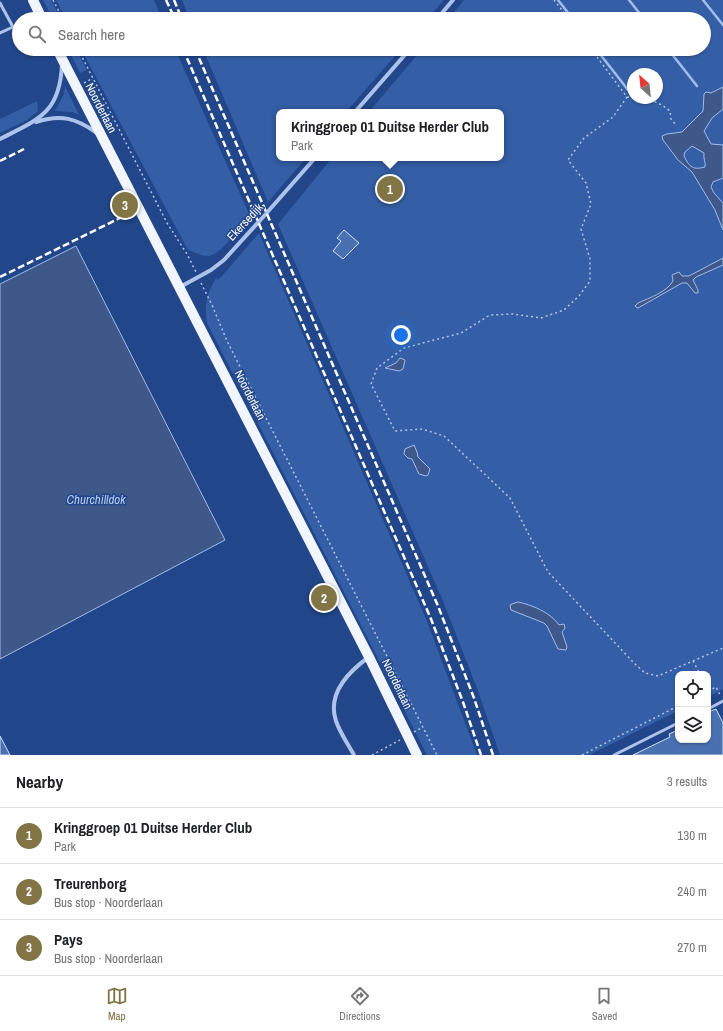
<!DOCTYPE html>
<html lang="en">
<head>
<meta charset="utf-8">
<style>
  :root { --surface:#fff; --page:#f2f2f2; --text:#202124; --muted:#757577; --line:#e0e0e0; --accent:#817445 }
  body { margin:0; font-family:"Archivo Narrow",sans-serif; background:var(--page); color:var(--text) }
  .controls { position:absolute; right:12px; bottom:12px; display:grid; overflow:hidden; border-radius:8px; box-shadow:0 1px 3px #0004 }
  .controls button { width:36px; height:36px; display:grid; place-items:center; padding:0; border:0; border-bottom:1px solid var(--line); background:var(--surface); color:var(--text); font:20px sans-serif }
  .compass { position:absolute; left:627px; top:68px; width:36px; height:36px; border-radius:50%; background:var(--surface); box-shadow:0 1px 3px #0004; rotate:333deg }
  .you { position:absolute; left:401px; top:335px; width:14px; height:14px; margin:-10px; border:3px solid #fff; border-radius:50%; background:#1a73e8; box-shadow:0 0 0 6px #1a73e833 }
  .badge { display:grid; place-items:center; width:26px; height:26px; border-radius:50%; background:var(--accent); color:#fff; font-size:13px; font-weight:700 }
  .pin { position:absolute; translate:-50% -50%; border:2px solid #fff; box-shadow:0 1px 4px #0006 }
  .popup { position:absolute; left:276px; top:109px; width:228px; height:52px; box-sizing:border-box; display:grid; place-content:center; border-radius:8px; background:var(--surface); filter:drop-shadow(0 1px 3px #0005); font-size:13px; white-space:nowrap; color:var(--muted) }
  .popup b { font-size:15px; color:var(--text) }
  .popup::after { content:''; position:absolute; left:50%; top:100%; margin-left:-8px; border:8px solid transparent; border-top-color:var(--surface) }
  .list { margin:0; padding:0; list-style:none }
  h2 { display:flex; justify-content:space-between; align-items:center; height:52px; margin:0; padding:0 16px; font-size:17px }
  h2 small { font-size:13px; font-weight:400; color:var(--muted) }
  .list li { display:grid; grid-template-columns:26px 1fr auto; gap:12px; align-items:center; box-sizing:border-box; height:56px; padding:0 16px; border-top:1px solid var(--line) }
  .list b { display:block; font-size:15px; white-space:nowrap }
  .list p { margin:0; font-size:13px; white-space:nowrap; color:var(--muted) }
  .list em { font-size:13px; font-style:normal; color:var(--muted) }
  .icon { flex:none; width:22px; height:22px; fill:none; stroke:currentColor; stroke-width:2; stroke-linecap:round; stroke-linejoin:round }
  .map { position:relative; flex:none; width:723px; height:755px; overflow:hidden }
  .search { position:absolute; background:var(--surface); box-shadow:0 1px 3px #0004; left:12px; right:12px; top:12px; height:44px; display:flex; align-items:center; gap:10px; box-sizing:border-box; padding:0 14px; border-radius:22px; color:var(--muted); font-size:15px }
  .sheet { height:220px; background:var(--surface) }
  nav { display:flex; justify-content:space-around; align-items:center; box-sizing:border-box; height:56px; border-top:1px solid var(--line); background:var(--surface); font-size:11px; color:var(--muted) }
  nav a { display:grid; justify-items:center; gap:2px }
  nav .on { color:var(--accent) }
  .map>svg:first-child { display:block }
</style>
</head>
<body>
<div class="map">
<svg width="723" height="755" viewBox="0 0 723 755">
  <rect width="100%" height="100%" fill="#214689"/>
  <path fill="#345fa6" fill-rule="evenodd" d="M43 0H51L61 19H53Z
    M56 0H154L162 19H66Z
    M182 0H444L427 19H190Z
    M464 0H723V689L708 697V674H678V711L589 755H500L478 691 443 601 278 224 332 158H501V112H369L422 49H704V19H448ZM633 74H657V98H633Z
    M68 49H76L87 70 80 73Z
    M81 49H175L249 214C240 226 224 253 209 256 203 257 194 252 188 250Z
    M203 49H401L346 112H279V158H306L268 202Z
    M65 86 79 115 72 112 55 111 64 94Z
    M37 101 38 111 27 120 0 133V119Z
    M259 233 426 619 477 755H427L207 323C204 306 207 291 217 277V280L222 276Z"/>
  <path fill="#3d5889" stroke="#a0bdec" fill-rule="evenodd" d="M723 87V109L712 118 704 131 711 144 723 145V178L713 182 711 187 714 193 723 203V230L715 210 692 172 678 160 663 140 662 136 667 134 682 132 703 111 704 94 706 92 711 93ZM692 146 704 153C703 159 706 162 705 167 693 170 690 168 684 156L685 152Z
    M76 246 225 540 0 659V284Z
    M723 258V265L696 277 693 280 698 290V293H695L687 283H682L638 308 636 307 635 306 638 303C649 298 667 292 673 281L672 275 679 272 682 276H689Z
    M400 358 405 360 403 369 399 371 385 368 396 363Z
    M414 445 417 452 418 457 430 469 428 475 426 476 419 474 412 459 408 458 404 454 405 449Z
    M518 602C532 605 550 612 559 625L564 624 565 628 562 632 567 647 566 650 558 649 547 626 544 623 511 610 510 605 512 604Z"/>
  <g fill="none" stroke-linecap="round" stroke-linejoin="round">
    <path stroke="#a0bdec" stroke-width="2.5" d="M558 0 573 19
      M629 0 644 19
      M703 0 723 25
      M596 49 632 95
      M668 49 697 86"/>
  </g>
  <path fill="#4970b1" stroke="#d1e0f8" d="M344 230 359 243 343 259 333 251 341 241 337 238Z
    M716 709 723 723V755H633L670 737 669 734 678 730V740H708V712Z
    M0 736 10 755H0Z"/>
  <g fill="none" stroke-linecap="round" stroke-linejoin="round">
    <path stroke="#acc4eb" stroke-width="1.5" stroke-dasharray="2 3" stroke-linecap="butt" d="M53 0 63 19
      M554 0 569 19
      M78 49 167 223 187 254 196 272
      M591 49 627 97 613 117 584 138 568 160 586 183 591 204 581 229 590 259V281L579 296 564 310 541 318 513 314 490 315 461 333 404 348 377 368 371 384 395 431 422 429 444 436 510 498 548 572 634 663 645 673 658 676 723 648
      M84 83 93 78
      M627 97 633 98
      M635 98C650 100 658 101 670 111L671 119 676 125
      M201 283 212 305 227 341 437 755
      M693 661 700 674
      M708 691 716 687 721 697
      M414 732 423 727
      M372 755 400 740
      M582 755 678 706"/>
    <path stroke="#acc4eb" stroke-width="3" d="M0 3 13 27 0 33
      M708 709 723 701
      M614 755 678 723"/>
    <path stroke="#acc4eb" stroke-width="4" d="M437 19 453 0
      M355 112 410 49
      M36 122C61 114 76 118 97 133
      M0 139C39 119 60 113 62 64
      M180 287 211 270 224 260 264 216 315 158
      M354 755C348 744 340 733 336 721 327 694 348 672 369 657"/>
    <path stroke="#f0f5fe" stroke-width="10" d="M33 0 42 19
      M57 49 369 657 417 755"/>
    <path stroke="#fff" stroke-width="2.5" stroke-dasharray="7 3" stroke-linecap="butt" d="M166 0 175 19
      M174 0 182 19
      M183 49 431 619 463 702 481 755
      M195 49 438 606 474 698 493 755
      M0 161 24 149
      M0 277 122 217"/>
  </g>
  <g text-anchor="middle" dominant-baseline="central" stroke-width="3" stroke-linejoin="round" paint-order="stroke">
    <g font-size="12" fill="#fff" stroke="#214689">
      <text transform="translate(101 108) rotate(63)">Noorderlaan</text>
      <text transform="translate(245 222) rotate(-47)">Ekersedijk</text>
      <text transform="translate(250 395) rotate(63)">Noorderlaan</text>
      <text transform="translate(397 684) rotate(64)">Noorderlaan</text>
    </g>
    <g font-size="13" font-style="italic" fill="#b8cef2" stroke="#214689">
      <text x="96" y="499">Churchilldok</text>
    </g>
  </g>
</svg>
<div class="controls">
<button><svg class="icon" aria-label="locate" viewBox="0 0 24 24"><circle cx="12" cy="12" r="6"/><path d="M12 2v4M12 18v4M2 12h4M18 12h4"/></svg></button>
<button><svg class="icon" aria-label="layers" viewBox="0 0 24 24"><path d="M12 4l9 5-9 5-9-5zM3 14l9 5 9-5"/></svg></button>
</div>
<svg class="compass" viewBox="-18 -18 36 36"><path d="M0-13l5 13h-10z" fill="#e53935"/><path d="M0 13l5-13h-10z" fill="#757577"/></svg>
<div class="you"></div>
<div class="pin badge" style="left:390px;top:189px">1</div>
<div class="popup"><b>Kringgroep 01 Duitse Herder Club</b>Park</div>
<div class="pin badge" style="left:324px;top:598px">2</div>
<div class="pin badge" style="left:125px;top:205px">3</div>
<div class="search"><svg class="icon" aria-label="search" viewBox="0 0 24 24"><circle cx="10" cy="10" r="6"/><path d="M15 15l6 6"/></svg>Search here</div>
</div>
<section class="sheet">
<h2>Nearby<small>3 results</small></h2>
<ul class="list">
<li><span class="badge">1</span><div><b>Kringgroep 01 Duitse Herder Club</b><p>Park</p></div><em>130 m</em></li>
<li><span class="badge">2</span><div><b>Treurenborg</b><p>Bus stop · Noorderlaan</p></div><em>240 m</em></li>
<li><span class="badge">3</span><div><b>Pays</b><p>Bus stop · Noorderlaan</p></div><em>270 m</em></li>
</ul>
</section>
<nav>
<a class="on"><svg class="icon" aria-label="map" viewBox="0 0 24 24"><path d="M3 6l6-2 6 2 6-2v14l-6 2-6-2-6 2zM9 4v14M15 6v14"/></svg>Map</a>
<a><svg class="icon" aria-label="directions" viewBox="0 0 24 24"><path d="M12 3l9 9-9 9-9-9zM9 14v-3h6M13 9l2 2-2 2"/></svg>Directions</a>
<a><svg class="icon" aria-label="saved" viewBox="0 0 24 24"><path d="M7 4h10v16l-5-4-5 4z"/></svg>Saved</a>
</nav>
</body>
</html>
